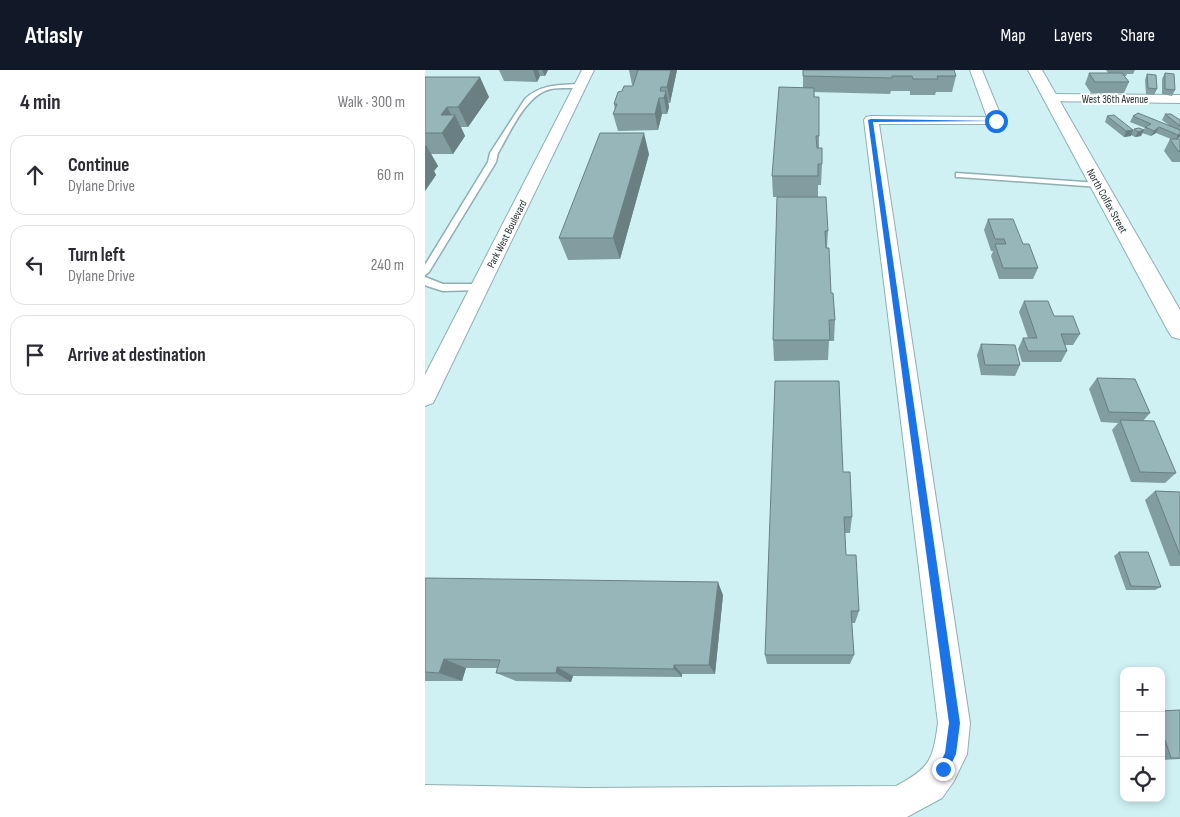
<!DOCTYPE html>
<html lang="en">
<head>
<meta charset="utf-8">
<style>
  :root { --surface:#fff; --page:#f7f7f7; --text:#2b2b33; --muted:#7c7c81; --line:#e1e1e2; --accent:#111827 }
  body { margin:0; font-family:"Sofia Sans Condensed",sans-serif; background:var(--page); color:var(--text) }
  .controls { position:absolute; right:15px; bottom:15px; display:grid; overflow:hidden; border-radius:10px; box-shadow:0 2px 8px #0003 }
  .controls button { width:45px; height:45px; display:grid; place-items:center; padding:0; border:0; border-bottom:1px solid var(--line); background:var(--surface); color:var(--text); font:25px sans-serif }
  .stop { position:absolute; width:15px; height:15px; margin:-11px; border:4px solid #1a73e8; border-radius:50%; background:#fff }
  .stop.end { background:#1a73e8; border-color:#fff; box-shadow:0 1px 5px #0008 }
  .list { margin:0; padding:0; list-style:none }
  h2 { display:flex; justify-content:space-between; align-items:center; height:65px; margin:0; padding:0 20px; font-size:21px }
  h2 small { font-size:16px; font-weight:400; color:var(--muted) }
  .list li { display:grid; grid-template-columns:32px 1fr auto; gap:15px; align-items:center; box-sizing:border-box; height:80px; margin:0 10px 10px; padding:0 10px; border:1px solid var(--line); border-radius:15px }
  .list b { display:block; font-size:19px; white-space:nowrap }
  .list p { margin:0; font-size:16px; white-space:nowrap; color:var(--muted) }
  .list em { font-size:16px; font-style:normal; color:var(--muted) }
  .icon { flex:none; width:28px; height:28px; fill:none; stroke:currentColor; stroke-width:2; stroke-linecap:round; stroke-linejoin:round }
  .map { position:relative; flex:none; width:755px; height:747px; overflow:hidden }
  header { display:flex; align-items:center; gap:30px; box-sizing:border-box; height:70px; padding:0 25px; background:var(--accent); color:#fff }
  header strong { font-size:24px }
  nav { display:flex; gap:28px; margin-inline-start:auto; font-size:18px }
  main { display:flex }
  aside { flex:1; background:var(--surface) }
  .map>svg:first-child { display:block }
</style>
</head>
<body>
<header>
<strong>Atlasly</strong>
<nav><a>Map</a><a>Layers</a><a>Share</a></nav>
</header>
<main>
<aside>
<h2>4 min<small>Walk · 300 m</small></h2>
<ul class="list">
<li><svg class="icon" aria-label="ahead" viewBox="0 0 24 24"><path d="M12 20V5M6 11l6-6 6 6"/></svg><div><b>Continue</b><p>Dylane Drive</p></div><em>60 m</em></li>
<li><svg class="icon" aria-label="left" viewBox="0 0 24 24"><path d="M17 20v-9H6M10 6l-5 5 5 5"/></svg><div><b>Turn left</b><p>Dylane Drive</p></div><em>240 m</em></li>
<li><svg class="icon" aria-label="arrive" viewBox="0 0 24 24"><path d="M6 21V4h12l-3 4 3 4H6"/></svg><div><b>Arrive at destination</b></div></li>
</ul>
</aside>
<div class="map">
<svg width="755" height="747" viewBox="0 0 755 747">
  <rect width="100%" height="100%" fill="#cff1f4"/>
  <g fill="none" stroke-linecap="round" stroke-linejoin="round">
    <g stroke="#8fafb2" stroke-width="3">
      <path id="lane" d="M155 14 158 16 157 17C147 19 136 17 126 19 101 24 85 63 73 83L71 92 4 202 0 205V195L63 92 65 83 100 29C116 14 134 15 155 14Z
        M531 103 674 113 678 115 674 117 534 107H531Z
        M0 207 18 214H55L60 217 55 220 18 221 2 216 0 215Z"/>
    </g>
    <g stroke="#8fafb2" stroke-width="2">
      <path id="street" d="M157 0H169L11 327 8 333 0 336V305Z
        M545 0H557L578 51 576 54H454L545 653 542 684 529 711 517 728 482 747H0V715L162 718 471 716C505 698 508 690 513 653L439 50 441 47 446 46 562 47Z
        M625 24 755 25V33L620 31 618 28 620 25Z"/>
    </g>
    <g stroke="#8fafb2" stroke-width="2">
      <path id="secondary" d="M603 0H617L755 240V269L747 267 743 261Z"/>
    </g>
    <use href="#lane" fill="#fff" fill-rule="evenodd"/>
    <use href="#street" fill="#fff" fill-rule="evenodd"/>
    <use href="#secondary" fill="#fff" fill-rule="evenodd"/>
  </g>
  <path fill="#819d9f" d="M74 0H123L120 6H115L112 12 79 11Z
    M204 0H252L245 33H243L244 37 242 44H237L233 60 193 61 188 44 190 40 189 34 197 21 208 16V15H207Z
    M378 0 531 6 527 22H511L510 25H485V21H466L465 24 389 22 394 66V78L397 94 396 115H393V127L403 161 402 178 406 223 410 250 409 271H404L403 290 349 291 348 270 354 127H348L347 106 378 18Z
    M681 0H710L708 4H702L701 6H699L704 12 699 23H666L660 14 664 3H683Z
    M740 3 750 20 747 26 737 24V9Z
    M722 4 732 19 729 25 721 24 720 10Z
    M0 7 64 27 43 57H36L40 66 28 84H6L13 96 9 101 11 105 0 121Z
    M740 44 755 50V67L752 69H755V92H747L739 81 745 69H746L731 63 726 66 717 63 716 66 710 67 706 65V66L699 67 680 52 682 46 708 60 709 59 718 60 720 58 705 52 708 46 745 56 737 50Z
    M224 84 195 189 143 190 134 168Z
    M563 149 598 174 613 198 608 209H574L566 186 568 181H566L559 160Z
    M599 231 629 246 655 264 648 275H640L642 281 636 292H597L593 279 598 268H603L594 242Z
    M556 274 595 295 590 306 556 305 552 285Z
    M672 308 725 343 718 351 751 403 740 413 706 412 687 360 693 353 676 352 664 319Z
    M418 402 427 447 425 463H420L421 485 434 541 430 553H427L429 585 425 594H342L340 585Z
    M730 421 755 422V496H745L720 430Z
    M694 482 736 517 730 520H701L689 486Z
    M0 508 298 525 290 604H257V607L148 606 146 612 91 611 71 603 72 598H41L37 611H0Z
    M755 640V689L736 690V641Z"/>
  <path fill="#697f82" d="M108 0H113L115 6 112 12Z
    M117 0H123L120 6Z
    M246 0H252L245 33 242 17Z
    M55 7 64 27 43 57 33 37Z
    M241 21 244 37 242 44 239 28Z
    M234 28 237 44 233 60 230 44Z
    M22 37 28 48 30 45 40 66 28 84 17 63 16 45Z
    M734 57 731 63 726 66 729 61Z
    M708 60 706 66 699 67 701 61Z
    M719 60 716 66 710 67 713 62Z
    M219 63 224 84 195 189 188 168Z
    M755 64V67L750 71 753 65Z
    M1 75 13 96 9 101 11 105 0 121V76Z
    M293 512 298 525 290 604 284 595Z
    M19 589 41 598 37 611 14 603Z
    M249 595 257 604V607L249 599Z
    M132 597 148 606 146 612 131 603Z"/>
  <path fill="#96b6b9" stroke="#697f82" d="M213 0H246L242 17H236L235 21H241L239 28H234L230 44H188L192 34H189L193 22 197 21 199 16H208Z
    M378 0H529L531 6H512L513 9H488L487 6H467V8L378 6Z
    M664 3H697L704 12H670Z
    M740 3 749 4 750 20 740 19Z
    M722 4 731 5 732 19 723 18Z
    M0 7H55L33 37H22L16 45H30L17 63H0Z
    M354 17 389 18V27H394V66H391L392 78H397V94H393V106H347Z
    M713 43 755 60V64L753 65 734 57 729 61 720 57 726 54 708 46Z
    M740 44H746L755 50V56Z
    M689 45 708 60 701 61 682 46Z
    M714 58 719 60 713 62 709 59Z
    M175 63H219L188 168H134Z
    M745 69H755V81H753Z
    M352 127H401L403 161H400L401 178H404L406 223H408L410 250H404L405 270H348Z
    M563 149H588L598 174H604L613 198H578L570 174H581L579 169H570Z
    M599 231H623L629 246H648L655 264H636L642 281H603L598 268H612Z
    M556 274 590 275 595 295H560Z
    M672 308 710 309 725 343 684 342Z
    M350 311H414L418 402H425L427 447H419L421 485H431L434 541H426L429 585H340Z
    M695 350 729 351 751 403 715 402Z
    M730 421 755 422V485Z
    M694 482H723L736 517 706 516Z
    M0 508 293 512 284 595H249V599L132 597 131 603H71L75 590 19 589 14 603 0 602Z
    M755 640V688H746L736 658V641Z"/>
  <path fill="#1a73e8" d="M446 49 574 51 448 52 535 653 531 684 522 703 518 705 513 703 512 699 520 683 524 653 443 50Z"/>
  <g text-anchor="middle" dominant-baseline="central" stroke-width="4" stroke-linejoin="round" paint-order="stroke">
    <g font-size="11" fill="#1f2c2d" stroke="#fff">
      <text x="690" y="29">West 36th Avenue</text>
      <text transform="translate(682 131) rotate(61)">North Colfax Street</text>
      <text transform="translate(82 164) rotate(-63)">Park West Boulevard</text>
    </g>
  </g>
</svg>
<div class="controls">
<button>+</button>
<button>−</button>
<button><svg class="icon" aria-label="locate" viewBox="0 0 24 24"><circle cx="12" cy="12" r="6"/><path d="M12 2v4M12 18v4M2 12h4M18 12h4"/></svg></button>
</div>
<div class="stop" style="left:571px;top:51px"></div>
<div class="stop end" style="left:518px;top:699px"></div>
</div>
</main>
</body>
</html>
